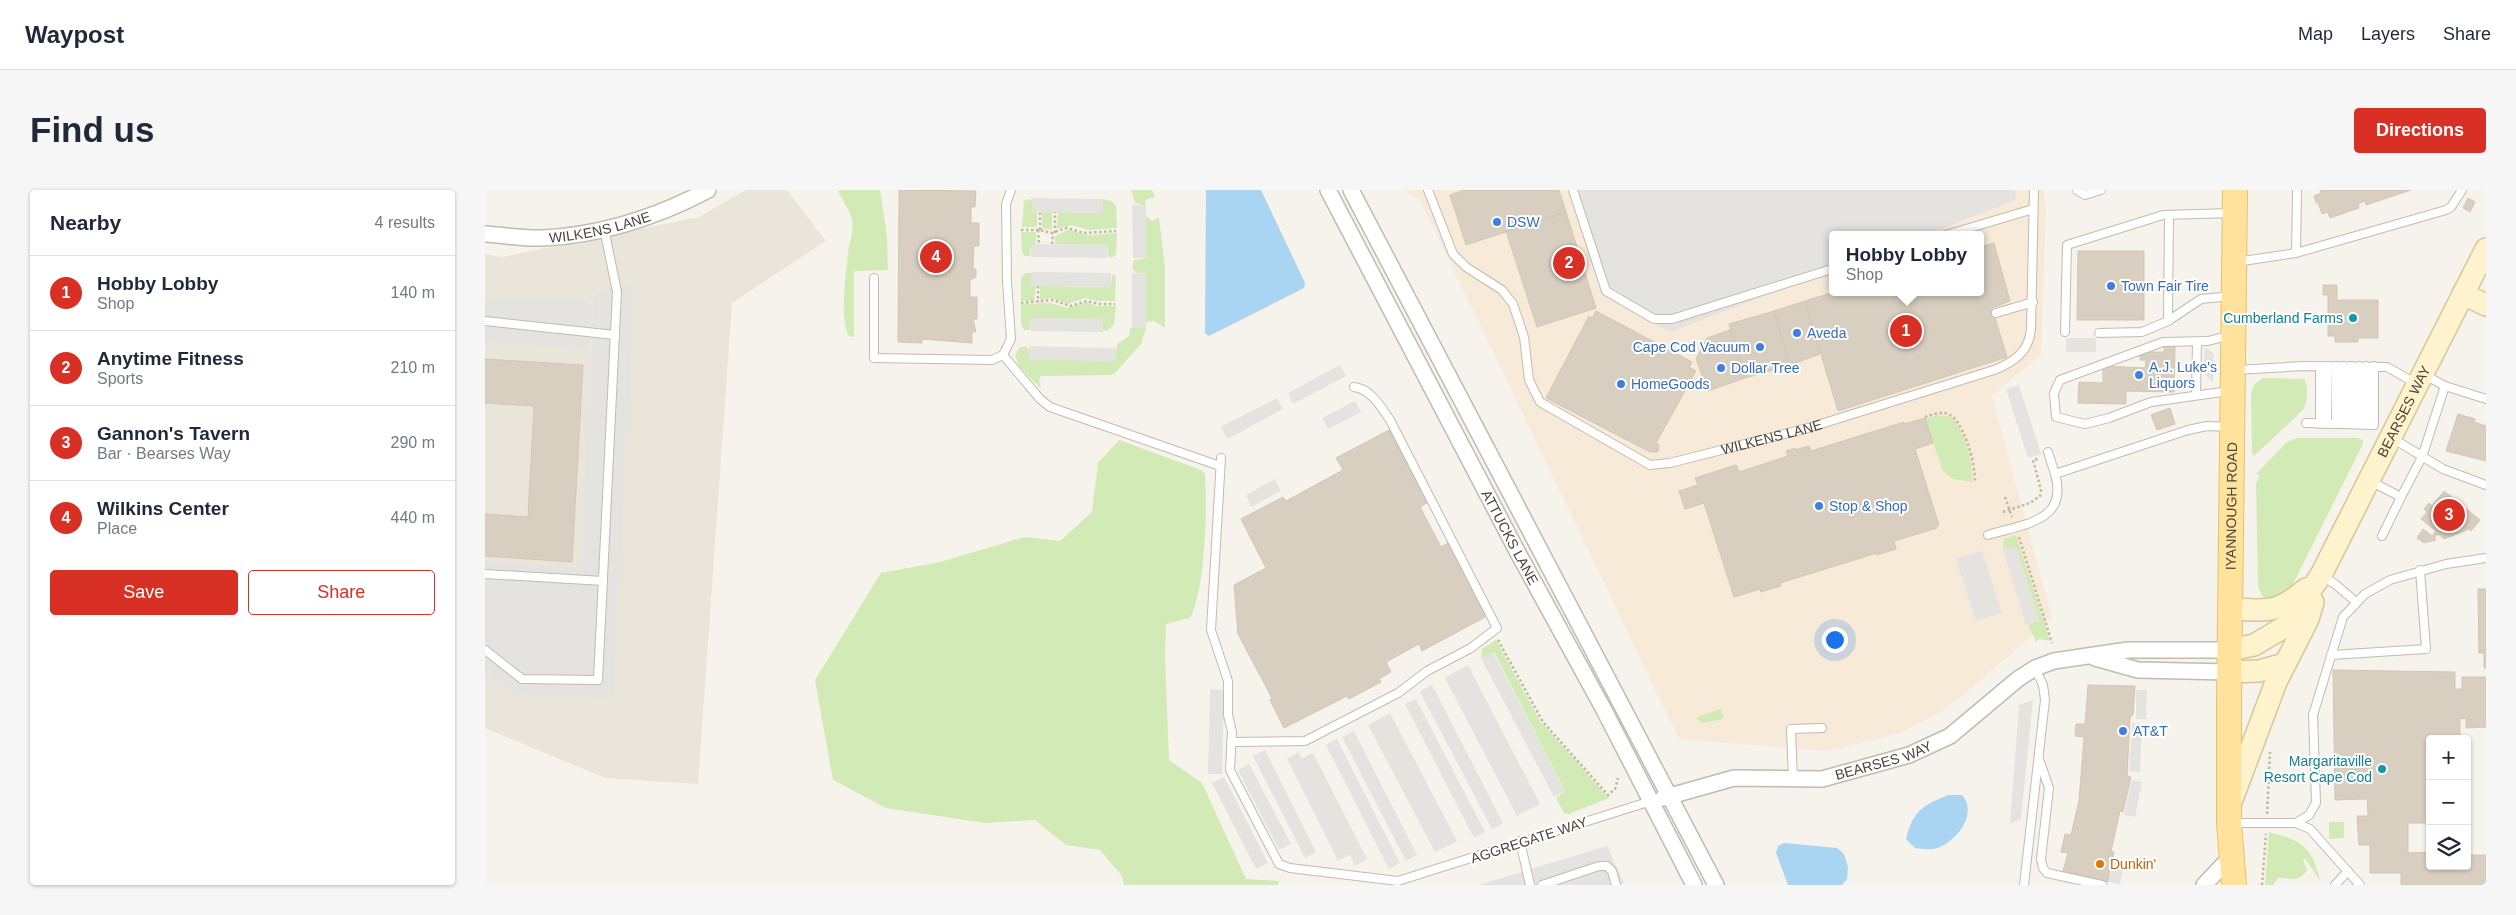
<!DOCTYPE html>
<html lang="en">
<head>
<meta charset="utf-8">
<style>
  :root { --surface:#fff; --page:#f6f6f7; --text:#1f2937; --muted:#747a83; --line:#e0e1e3; --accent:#d93025 }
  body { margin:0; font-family:Helvetica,sans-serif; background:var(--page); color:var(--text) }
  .controls { position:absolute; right:15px; bottom:15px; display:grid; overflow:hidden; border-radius:5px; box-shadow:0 1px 4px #0004 }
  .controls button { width:45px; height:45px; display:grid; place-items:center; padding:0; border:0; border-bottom:1px solid var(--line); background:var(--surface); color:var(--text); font:25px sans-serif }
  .you { position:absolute; left:1349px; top:449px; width:18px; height:18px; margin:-12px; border:4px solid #fff; border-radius:50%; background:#1a73e8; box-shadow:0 0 0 8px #1a73e833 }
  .badge { display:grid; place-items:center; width:32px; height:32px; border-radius:50%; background:var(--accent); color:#fff; font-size:16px; font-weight:700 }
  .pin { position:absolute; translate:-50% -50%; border:2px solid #fff; box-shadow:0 1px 5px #0006 }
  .popup { position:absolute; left:1344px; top:41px; width:155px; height:65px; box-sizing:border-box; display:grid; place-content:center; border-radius:5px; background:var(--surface); filter:drop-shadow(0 1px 4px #0005); font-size:16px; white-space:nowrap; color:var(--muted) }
  .popup b { font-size:19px; color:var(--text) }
  .popup::after { content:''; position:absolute; left:50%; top:100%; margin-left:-10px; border:10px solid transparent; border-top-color:var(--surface) }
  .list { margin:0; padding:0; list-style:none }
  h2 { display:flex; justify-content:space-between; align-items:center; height:65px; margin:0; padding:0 20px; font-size:21px }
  h2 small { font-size:16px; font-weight:400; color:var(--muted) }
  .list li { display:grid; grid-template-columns:32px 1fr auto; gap:15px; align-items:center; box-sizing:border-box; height:75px; padding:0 20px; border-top:1px solid var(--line) }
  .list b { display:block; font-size:19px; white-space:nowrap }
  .list p { margin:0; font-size:16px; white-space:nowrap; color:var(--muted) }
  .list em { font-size:16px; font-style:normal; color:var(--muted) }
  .actions { display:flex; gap:10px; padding:15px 20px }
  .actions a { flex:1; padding:11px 0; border:1px solid var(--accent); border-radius:5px; text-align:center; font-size:18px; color:var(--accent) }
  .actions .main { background:var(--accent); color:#fff }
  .icon { flex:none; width:28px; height:28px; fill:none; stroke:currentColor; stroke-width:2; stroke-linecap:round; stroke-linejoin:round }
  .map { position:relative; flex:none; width:2001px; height:695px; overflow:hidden; border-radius:5px }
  header { display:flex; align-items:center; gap:30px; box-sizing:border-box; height:70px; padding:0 25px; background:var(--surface); border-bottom:1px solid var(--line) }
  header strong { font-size:24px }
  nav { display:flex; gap:28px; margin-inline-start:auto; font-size:18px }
  .intro { display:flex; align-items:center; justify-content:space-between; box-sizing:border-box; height:120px; padding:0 30px }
  h1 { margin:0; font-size:35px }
  .button { padding:12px 22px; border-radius:5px; background:var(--accent); color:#fff; font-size:18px; font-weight:700 }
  main { display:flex; gap:30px; padding:0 30px }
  aside { flex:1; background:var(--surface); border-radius:5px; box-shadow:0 1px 4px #0004 }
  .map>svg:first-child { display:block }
</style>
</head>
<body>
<header>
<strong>Waypost</strong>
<nav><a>Map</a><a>Layers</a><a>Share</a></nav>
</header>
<div class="intro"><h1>Find us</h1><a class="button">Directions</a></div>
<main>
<aside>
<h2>Nearby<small>4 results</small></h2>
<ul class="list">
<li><span class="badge">1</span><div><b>Hobby Lobby</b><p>Shop</p></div><em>140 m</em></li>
<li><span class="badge">2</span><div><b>Anytime Fitness</b><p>Sports</p></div><em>210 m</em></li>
<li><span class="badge">3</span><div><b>Gannon's Tavern</b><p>Bar · Bearses Way</p></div><em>290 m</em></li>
<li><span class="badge">4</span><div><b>Wilkins Center</b><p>Place</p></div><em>440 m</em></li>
</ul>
<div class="actions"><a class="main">Save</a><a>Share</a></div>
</aside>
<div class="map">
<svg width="2001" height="695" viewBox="0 0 2001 695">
  <rect width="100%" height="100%" fill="#f6f3ec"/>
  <path fill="#eae5da" d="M261 0H302L341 51 247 113 213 594 120 588 0 538V64L17 67 214 27Z"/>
  <path fill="#f7ead8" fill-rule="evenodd" d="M919 0H1559L1561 20 1556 165 1507 206 1567 428 1481 503 1450 526 1418 542 1344 561 1194 549 935 10ZM1347 45H1495V102H1347Z"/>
  <path fill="#d2eab5" d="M357 0H395L402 46 403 80 369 81V147L364 146C354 128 361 85 363 64 364 53 369 42 367 30 365 20 357 10 353 1Z
    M646 0H667L670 7 660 10 661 15C647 15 650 10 646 0Z
    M544 9 547 10V22H552V37H537L539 11Z
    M618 9 626 11 631 16 632 38 604 40 586 35 572 39 573 22 618 23Z
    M557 22H567V40L557 38Z
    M661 26 667 31 674 27 680 77V138L669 131 661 132V84L651 83 647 78 649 70 661 68Z
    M583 40 603 45 632 43 631 65 626 68 623 66V55L570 54V46Z
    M536 42H551V54H546L545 66H540L537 62Z
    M540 83H546V96H551L549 111H536V88Z
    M629 84 631 87 630 111H612L600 108 583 114 566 108 555 111V96L626 97 627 85Z
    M602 112 611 116H631L629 134 622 141 618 140V129L546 128 545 140H539L536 134V114L566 113 583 118Z
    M645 138H661L656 154 630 183 626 185 556 186 554 189 556 199 535 177 530 166 534 158 541 156 544 160V169L630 171 632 154 644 146Z
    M1778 188 1819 189C1824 197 1823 212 1818 220L1769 266 1767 263 1766 203 1770 194Z
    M1453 225 1466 227C1478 236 1490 277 1487 292L1468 289 1458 281 1440 229Z
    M1812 248H1873L1878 250V254L1808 394 1790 409 1778 407 1773 397 1771 294 1775 286 1771 284 1802 252Z
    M634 250 716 280 720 284C722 320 721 396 705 428L681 434 680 467 684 570 717 593 761 689 794 691 793 695H639L637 686 615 660 581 655 550 630 500 633 401 618 348 590 330 490 396 383 455 372 540 347 575 351 607 322 613 273Z
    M1531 345 1565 451 1554 449 1551 452 1543 435 1554 430 1531 357 1520 359 1518 357 1519 349Z
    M1011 450 1055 531 1124 608 1084 624 1079 623 1071 608 1080 601 1009 462 996 468 997 459Z
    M1236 519 1239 527 1237 529 1218 533 1212 529 1214 526Z
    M1844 632H1859V648L1844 649Z
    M1784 642C1817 651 1827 656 1835 691L1820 668 1818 670 1822 680C1814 693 1806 688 1793 688L1788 695H1780Z"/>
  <path fill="#e5e3e0" d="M1083 0H1530L1531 10 1439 45H1347V80L1185 142 1117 105Z
    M547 8 618 9V23L547 22Z
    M647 15H661V68H648Z
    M546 54 623 55 622 68 546 67Z
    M546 82 626 83V97L546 96Z
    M647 83 661 84V138H647Z
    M150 95 128 508 35 505 0 484V371L95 379 110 101Z
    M0 110H102L105 158 0 153Z
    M546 128 618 129V142L546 141Z
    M1581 148H1611V162H1581Z
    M544 156 631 158 630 171 544 170Z
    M1720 157 1729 164 1728 192 1718 183Z
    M855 175 861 186 808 214 803 203Z
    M1534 195 1556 264 1543 268 1521 199Z
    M792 208 798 219 742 249 736 237Z
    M870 211 876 222 843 239 837 228Z
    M790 289 796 301 766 317 761 305Z
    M1531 357 1554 431 1541 435 1518 360Z
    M1497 361 1517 423 1491 431 1471 369Z
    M1008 462 1080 601 1069 607 996 468Z
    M983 475 1055 614 1032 626 960 488Z
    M947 495 1018 633 1007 639 935 502Z
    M725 499 739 500 737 584H723Z
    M1651 500H1662L1661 529H1651Z
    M931 509 1000 642 989 648 920 514Z
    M1548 510 1536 629 1525 634 1534 515Z
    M905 523 972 651 950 662 883 535Z
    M1647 533 1657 534 1655 582 1644 581Z
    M869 541 932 665 921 671 857 547Z
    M852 549 915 673 904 679 841 555Z
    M780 560 831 662 820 668 768 566Z
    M813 562 817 568 828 563 882 669 870 676 865 665 853 671 802 569Z
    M764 574 806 654 794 660 753 580Z
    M739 587 783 673 771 679 727 593Z
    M1647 590 1657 592 1650 627 1639 625Z
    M1122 656 1139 693 1131 695H993Z
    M1630 669 1640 671 1635 694 1624 692Z"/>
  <path fill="#a9d4f2" d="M721 0H776L820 93 819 98 724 146 720 143Z
    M1463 605H1477C1492 622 1475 647 1457 656 1449 661 1438 659 1430 658L1421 649C1428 621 1437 616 1463 605Z
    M1299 653 1352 658 1359 664 1363 677 1362 689 1357 695H1303L1291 663 1293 656Z"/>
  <path fill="#d8cfc1" stroke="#d3c7b4" d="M414 0 491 1 490 17H486V33H494V56H489L488 79H491V87L485 90V107H492V129H488L491 142H487V153L437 149V153L413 152Z
    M979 0H1074L1081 22 981 55 965 5Z
    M1835 0H1926L1881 15 1880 11 1873 14 1874 18 1845 28 1843 22 1837 24 1833 12 1831 13 1829 6 1836 3Z
    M1983 8 1990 12 1985 22 1978 18Z
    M1081 22 1111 118 1052 137 1021 41Z
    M1509 53 1525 111 1507 118 1522 167 1353 221 1320 111 1349 102H1495V57Z
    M1593 61H1659V130H1592Z
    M1838 95H1852V110H1893V148H1873V152H1850V146H1843V105H1838Z
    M1320 111 1335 164 1305 175 1289 121Z
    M1111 121 1207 172 1204 177 1211 181 1171 253 1174 255 1173 262H1165L1061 208 1104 126 1107 128Z
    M1289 121 1305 175 1260 188 1244 134Z
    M1245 140 1260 188 1223 201 1211 169 1222 148Z
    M1679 155 1690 156 1689 202 1641 201V214L1593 213 1594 192 1618 193V176L1660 178 1661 170H1655V165H1661V162H1679Z
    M0 169 98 175 87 372 0 366V324L43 327 49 216 0 213Z
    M1685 218 1690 234 1672 240 1666 225Z
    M1973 224 1990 229 1989 232 2001 236V271L1961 261Z
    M1440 228 1448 253 1430 259 1454 335 1451 336 1452 338 1409 351 1411 359 1392 365V363L1295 393 1296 396 1276 402 1275 399 1249 407 1219 313 1200 319 1194 301 1213 295 1210 288 1251 275 1254 282 1303 266 1301 261 1310 258V260L1324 256 1326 261 1419 232V234Z
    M904 240 943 312 935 317 956 357 963 353 1002 426 937 461 934 454 901 472 906 482 894 489 896 492 864 509 862 506 799 538 785 510 787 508 753 444 749 395 781 378 756 329 798 307 801 311 858 280 851 268Z
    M1959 301 1995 330 1986 341 1984 339 1959 349 1953 344 1949 348 1951 350 1939 353 1932 348 1938 339 1947 346 1951 341 1936 329 1942 322 1939 319 1944 313 1947 316Z
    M1993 399H2001V478H1999V463H1994Z
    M1848 480 1970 482V499H1977V487H2001V537L1981 538V528L1975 529V549H1945V633H1923V663L1945 662V676H1982V665H2001V695H1916V683H1885V655H1874L1872 626H1883L1882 609 1850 610Z
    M1603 495 1650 496 1648 525 1645 528 1642 586 1646 587 1638 622 1635 621 1626 661 1629 662 1623 692 1578 681 1583 663 1576 662 1580 644 1586 645 1594 611 1599 547 1590 546 1591 534H1600Z
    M1982 604H1984V633H1982Z"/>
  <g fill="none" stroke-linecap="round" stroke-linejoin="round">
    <g stroke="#c2bbae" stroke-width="10">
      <g id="lane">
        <path id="s1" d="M943 0 968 64 981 77 1017 100 1028 114 1039 147 1044 190 1055 212 1165 275 1185 273 1323 238 1509 180C1529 172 1544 162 1546 139L1549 0"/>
        <path d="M1088 0 1121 101 1169 129H1187L1347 79"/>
        <path d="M1592 0 1600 5 1616 0"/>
        <path d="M1812 0 1811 63 1961 20 1966 17 1977 0"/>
        <path d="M1461 45 1548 19"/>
        <path d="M1751 72 1811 63"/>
        <path d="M389 88V168L507 170 518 165 526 149 522 91 521 14 526 0"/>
        <path d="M1511 123 1548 112"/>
        <path d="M0 131 130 145"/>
        <path d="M1683 131 1684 25"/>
        <path d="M1580 142 1582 55 1678 25 1747 23"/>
        <path d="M1614 143 1657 142 1683 131 1716 109 1747 106"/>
        <path d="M518 165 555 209 565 217 735 276"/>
        <path d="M1835 176V234"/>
        <path d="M1881 176V234"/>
        <path d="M1751 180 1818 176 1902 177 1932 194"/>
        <path d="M1938 184 1960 196 2001 209"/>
        <path d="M1744 201 1666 212 1624 228 1600 234 1571 227 1569 203 1575 190 1678 152 1723 151 1746 145"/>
        <path d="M1711 204 1712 152"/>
        <path d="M1821 233 1889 235V176"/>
        <path d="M1842 234 1843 176"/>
        <path d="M1851 234V176"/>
        <path d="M1858 234V176"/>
        <path d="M1866 234V176"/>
        <path d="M1873 234 1874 176"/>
        <path d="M1907 248 1958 279 2001 295"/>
        <path d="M1563 262 1570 284"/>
        <path d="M736 268 726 440 743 491V525L747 542 745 580 794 674 805 678 913 691 1166 611"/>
        <path d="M1885 291 1916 307 1937 267 1960 196"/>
        <path d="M1503 345C1538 334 1584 332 1570 284L1703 240 1722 236 1745 237"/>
        <path d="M1897 346 1916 307"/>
        <path d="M0 384 118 391"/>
        <path d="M1837 386 1850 394 1871 412"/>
        <path d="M0 460 37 489 113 490 132 102 119 38"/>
        <path d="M1846 465 1941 459 1935 380"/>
        <path d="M746 552 820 551 913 503 942 481 986 458 1012 438 905 230C896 217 886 199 869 197"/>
        <path d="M1554 569 1564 598 1556 669 1558 678 1562 683 1617 695"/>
        <path d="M1308 590 1306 539 1337 538"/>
        <path d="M1746 633H1811L1825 639 1875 695"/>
        <path d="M1811 633 1824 625 1831 613 1828 525 1858 427 1880 404 1905 390 1961 374 2001 368"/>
        <path d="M1035 651 1045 695"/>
        <path d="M1057 695 1114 676H1122L1127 681 1131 695"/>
        <path d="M1539 695 1560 510 1558 495 1550 478"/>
        <path d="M1850 695 1863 681"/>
      </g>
    </g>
    <g stroke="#c2bbae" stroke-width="18">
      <g id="street">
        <path id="s2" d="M843 0 1033 363 1119 520 1209 695"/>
        <path d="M866 0 1231 695"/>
        <path id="s3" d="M0 44C19 45 39 49 58 48 115 45 172 27 223 0"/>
        <path d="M1610 468 1653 480 1744 482"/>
        <path id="s4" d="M1178 608 1249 588 1337 589 1424 565 1465 546 1533 489 1550 478 1569 471 1643 460H1744"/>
        <path d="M1719 695 1739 674"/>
      </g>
    </g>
    <g stroke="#d6c79b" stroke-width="24">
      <g id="secondary">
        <path d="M1978 104 2001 115"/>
        <path d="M1745 419C1783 420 1790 425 1821 399"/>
        <path id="s5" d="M1744 460 1769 455 1801 436 1836 385 2001 59"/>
        <path d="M1744 482 1774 481 1799 474"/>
        <path d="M1746 612 1791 492 1823 429 1828 412"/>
      </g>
    </g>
    <g stroke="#e6c16a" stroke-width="26">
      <g id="primary">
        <path id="s6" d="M1749 695 1744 633V512L1750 0"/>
      </g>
    </g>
    <path stroke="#c4b79f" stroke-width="2.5" stroke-dasharray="2.5 2.5" stroke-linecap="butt" d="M536 40H555L566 43 582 38 599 43 631 41
      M553 40 554 54
      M555 40V22
      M570 43V22
      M567 54 568 43
      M553 96V112
      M536 113 568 110 585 116 602 111 614 114H630
      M1440 227C1447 225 1455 221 1463 224 1479 230 1491 276 1490 292
      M1520 307 1527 327
      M1518 322 1545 313 1555 306 1556 300 1548 270 1553 269
      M1534 347 1567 453
      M1013 450 1058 532 1123 605 1130 599 1133 588
      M1782 624 1785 562
      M1777 695 1781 644"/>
    <use href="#lane" stroke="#fff" stroke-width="8"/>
    <use href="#street" stroke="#fff" stroke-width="15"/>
    <use href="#secondary" stroke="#fff3cd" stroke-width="21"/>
    <use href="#primary" stroke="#ffe39c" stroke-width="24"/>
  </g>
  <g fill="#3f7fe0" stroke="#fff" stroke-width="2">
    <circle cx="1012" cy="32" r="5"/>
    <circle cx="1626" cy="96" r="5"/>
    <circle cx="1312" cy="143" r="5"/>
    <circle cx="1275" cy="157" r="5"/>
    <circle cx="1236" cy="178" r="5"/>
    <circle cx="1654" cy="185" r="5"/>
    <circle cx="1136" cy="194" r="5"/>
    <circle cx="1334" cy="316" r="5"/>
    <circle cx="1638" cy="541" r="5"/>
  </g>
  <g fill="#0f9aa8" stroke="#fff" stroke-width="2">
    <circle cx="1868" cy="128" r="5"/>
    <circle cx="1897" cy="579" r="5"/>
  </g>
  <circle fill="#e8710a" stroke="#fff" stroke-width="2" cx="1615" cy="674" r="5"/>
  <g text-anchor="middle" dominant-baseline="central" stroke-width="4" stroke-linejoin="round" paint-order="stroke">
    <g font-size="14" fill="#366cbe" stroke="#fff" text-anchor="start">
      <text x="1022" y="32">DSW</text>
      <text x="1636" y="96">Town Fair Tire</text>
      <text x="1322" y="143">Aveda</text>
      <text x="1265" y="157" text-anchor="end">Cape Cod Vacuum</text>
      <text x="1664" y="177">A.J. Luke's<tspan x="1664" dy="16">Liquors</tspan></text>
      <text x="1246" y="178">Dollar Tree</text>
      <text x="1146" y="194">HomeGoods</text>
      <text x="1344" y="316">Stop &amp; Shop</text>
      <text x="1648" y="541">AT&amp;T</text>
    </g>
    <g font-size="14" fill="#4b4439" stroke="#fff">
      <text stroke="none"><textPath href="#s3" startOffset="116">WILKENS LANE</textPath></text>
      <text stroke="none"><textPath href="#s5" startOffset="308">BEARSES WAY</textPath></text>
      <text stroke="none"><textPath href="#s1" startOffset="502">WILKENS LANE</textPath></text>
      <text stroke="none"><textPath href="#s6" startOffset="379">IYANNOUGH ROAD</textPath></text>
      <text stroke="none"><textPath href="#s2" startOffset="392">ATTUCKS LANE</textPath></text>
      <text stroke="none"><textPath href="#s4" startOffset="226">BEARSES WAY</textPath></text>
      <text transform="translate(1044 650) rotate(-18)">AGGREGATE WAY</text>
    </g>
    <g font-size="14" fill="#0d838f" stroke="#fff" text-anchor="end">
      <text x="1858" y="128">Cumberland Farms</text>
      <text x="1887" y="571">Margaritaville<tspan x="1887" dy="16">Resort Cape Cod</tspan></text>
    </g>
    <g font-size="14" fill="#c56008" stroke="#fff" text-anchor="start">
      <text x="1625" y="674">Dunkin'</text>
    </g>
  </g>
</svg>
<div class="controls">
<button>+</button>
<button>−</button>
<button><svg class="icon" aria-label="layers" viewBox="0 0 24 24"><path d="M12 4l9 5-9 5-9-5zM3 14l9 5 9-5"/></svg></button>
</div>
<div class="you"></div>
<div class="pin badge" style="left:1421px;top:141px">1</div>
<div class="popup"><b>Hobby Lobby</b>Shop</div>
<div class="pin badge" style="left:1084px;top:73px">2</div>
<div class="pin badge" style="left:1964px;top:325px">3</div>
<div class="pin badge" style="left:451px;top:67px">4</div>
</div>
</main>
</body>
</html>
